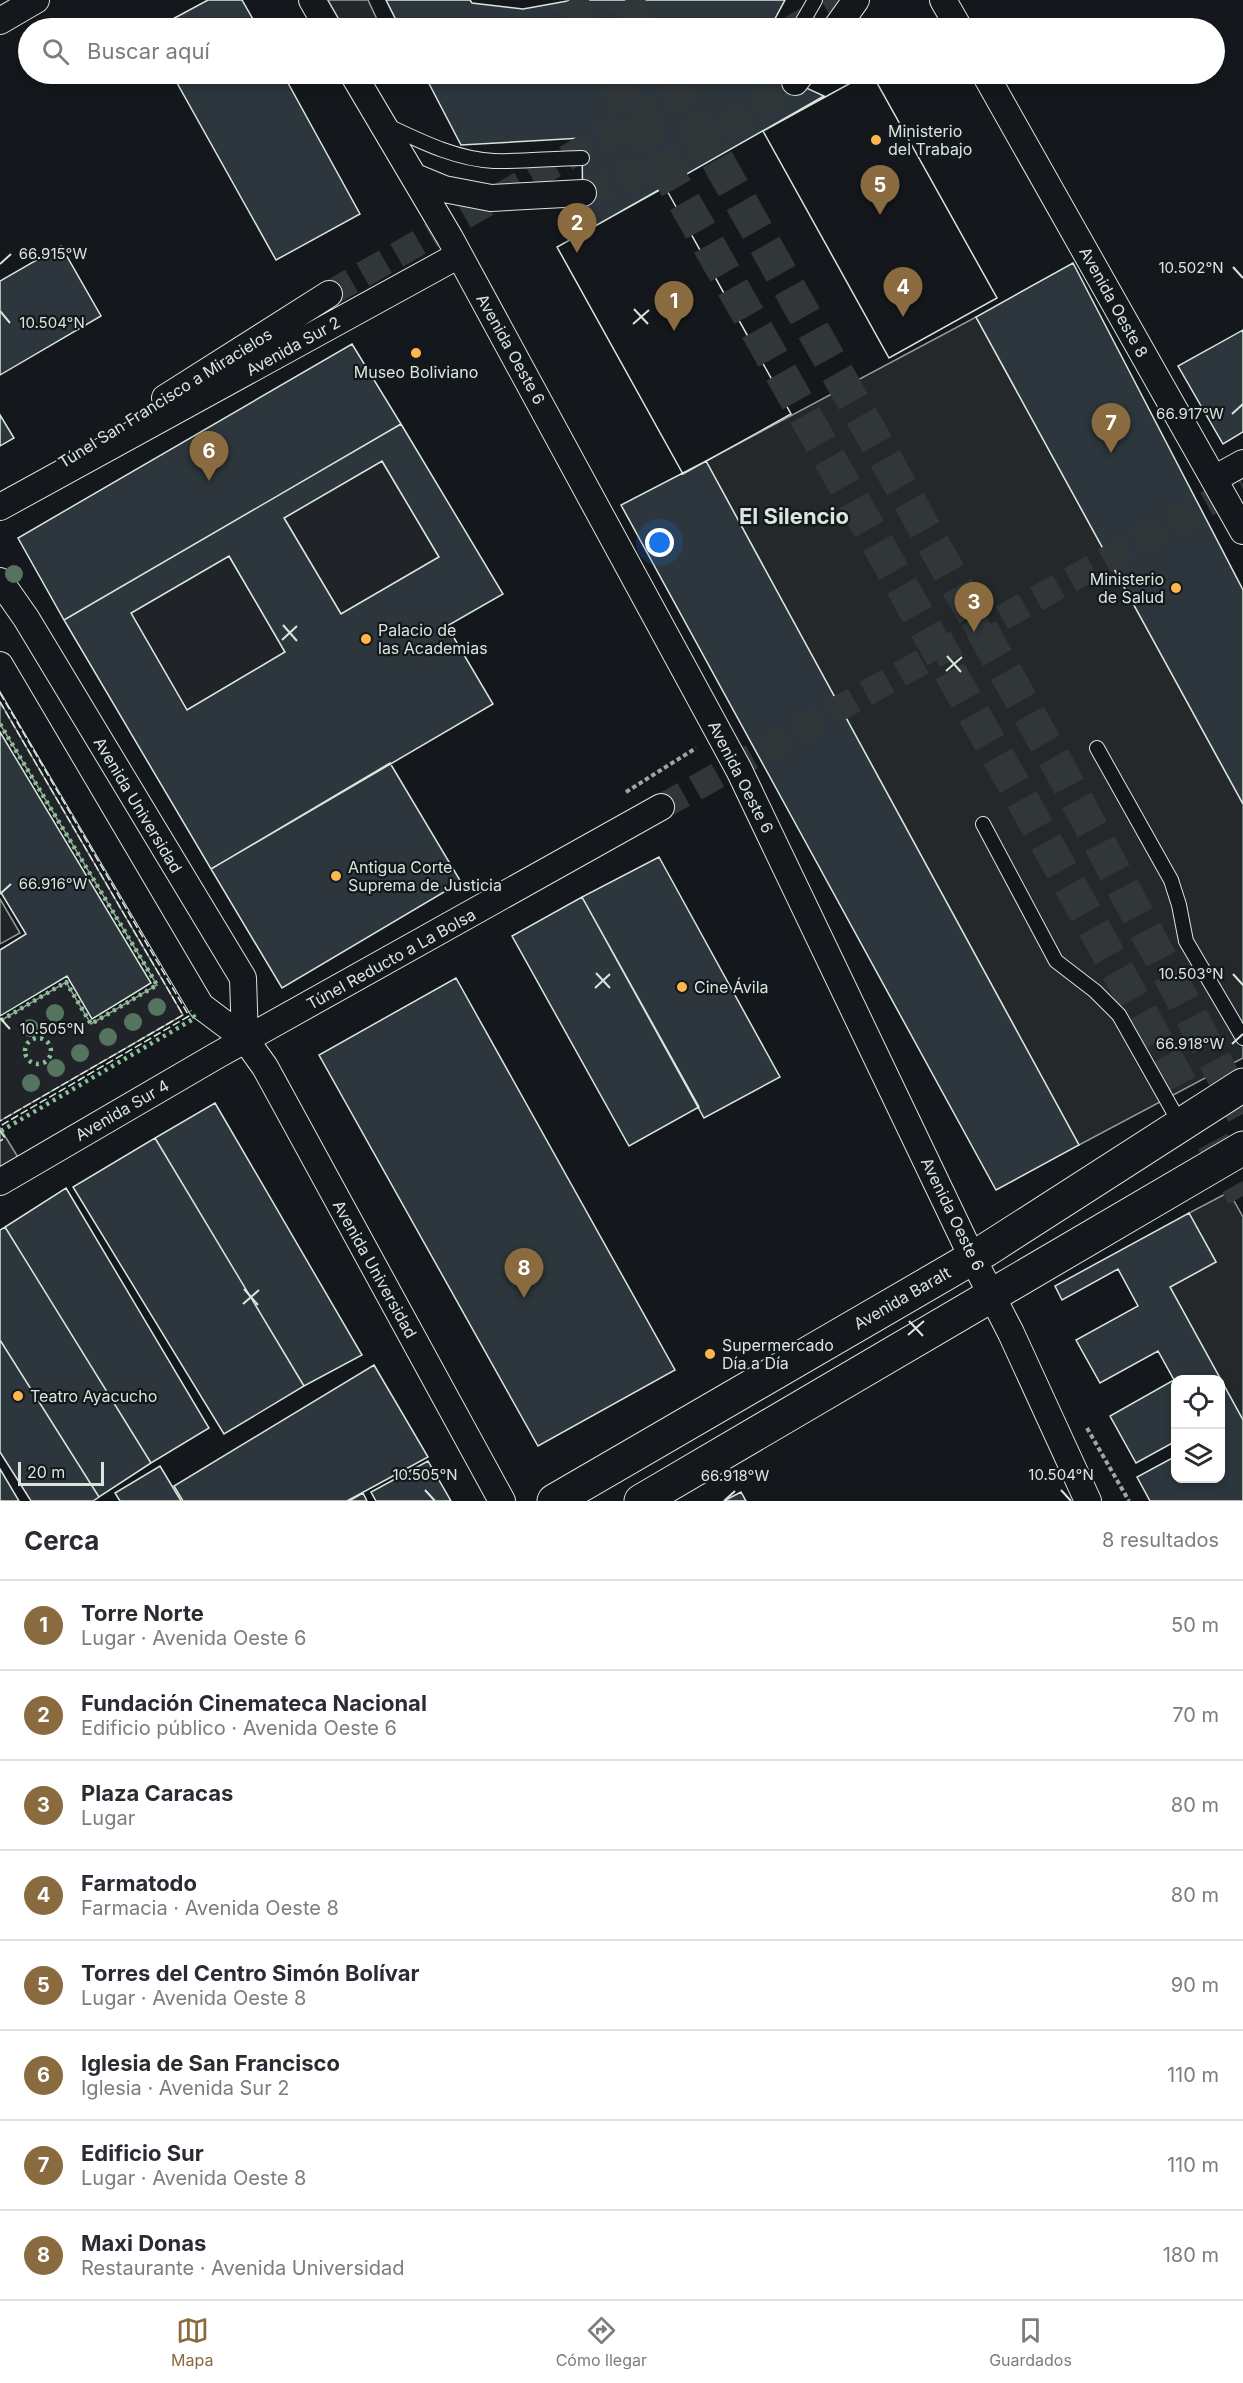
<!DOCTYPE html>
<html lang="es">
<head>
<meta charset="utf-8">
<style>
  :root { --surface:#fff; --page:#f2f2f3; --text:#2b2b33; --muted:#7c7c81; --line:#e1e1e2; --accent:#8a6a3f }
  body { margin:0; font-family:Inter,sans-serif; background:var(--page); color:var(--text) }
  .controls { position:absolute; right:18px; bottom:18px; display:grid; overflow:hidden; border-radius:12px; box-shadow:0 3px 9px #0003 }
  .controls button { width:54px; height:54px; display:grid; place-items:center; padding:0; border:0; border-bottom:2px solid var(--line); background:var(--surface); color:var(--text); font:30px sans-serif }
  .scale { position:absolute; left:18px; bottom:15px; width:86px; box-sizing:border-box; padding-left:6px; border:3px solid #d8e6dc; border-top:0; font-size:16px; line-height:21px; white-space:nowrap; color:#d8e6dc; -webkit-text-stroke:4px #14181c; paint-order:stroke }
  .you { position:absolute; left:660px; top:543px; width:21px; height:21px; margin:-15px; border:4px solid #fff; border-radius:50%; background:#1a73e8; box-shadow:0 0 0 9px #1a73e833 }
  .badge { display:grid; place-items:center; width:39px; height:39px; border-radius:50%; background:var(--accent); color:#fff; font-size:20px; font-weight:700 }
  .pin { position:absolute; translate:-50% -50px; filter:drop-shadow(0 2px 3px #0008) }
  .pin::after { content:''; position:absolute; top:32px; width:21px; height:18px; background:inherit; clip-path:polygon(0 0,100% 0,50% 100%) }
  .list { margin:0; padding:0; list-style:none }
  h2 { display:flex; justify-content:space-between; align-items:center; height:78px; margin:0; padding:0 24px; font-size:26px }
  h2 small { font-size:20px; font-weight:400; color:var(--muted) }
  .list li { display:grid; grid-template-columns:39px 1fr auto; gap:18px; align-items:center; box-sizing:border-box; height:90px; padding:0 24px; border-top:2px solid var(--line) }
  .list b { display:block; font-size:22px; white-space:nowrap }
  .list p { margin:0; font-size:20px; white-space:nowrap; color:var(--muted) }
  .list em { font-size:20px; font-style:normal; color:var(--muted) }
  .icon { flex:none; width:33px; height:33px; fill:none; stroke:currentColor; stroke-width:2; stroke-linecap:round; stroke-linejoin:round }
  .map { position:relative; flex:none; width:1243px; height:1501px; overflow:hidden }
  .search { position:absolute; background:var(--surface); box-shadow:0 3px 9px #0003; left:18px; right:18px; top:18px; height:66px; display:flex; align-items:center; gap:15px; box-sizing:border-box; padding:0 21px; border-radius:33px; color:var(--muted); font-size:22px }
  .sheet { height:798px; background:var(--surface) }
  nav { display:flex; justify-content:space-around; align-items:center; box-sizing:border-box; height:84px; border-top:2px solid var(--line); background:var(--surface); font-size:16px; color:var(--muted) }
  nav a { display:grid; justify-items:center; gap:3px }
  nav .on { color:var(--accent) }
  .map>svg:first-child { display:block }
</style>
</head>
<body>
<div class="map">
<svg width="1243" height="1501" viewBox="0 0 1243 1501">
  <rect width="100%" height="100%" fill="#14181c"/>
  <path fill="#202428" stroke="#939e99" stroke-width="1.5" d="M382 461 439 557 341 614 284 518Z
    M229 556 285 652 187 710 131 613Z
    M0 702 183 1015 0 1121V1021L66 982 91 1024 157 985 0 724Z
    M0 899 20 933 0 944Z"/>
  <path fill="#24282b" stroke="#939e99" stroke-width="1.5" d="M328 0H368L381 28H344Z
    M976 317 1243 804V1058L1079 1145 706 461Z
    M0 1128 24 1167 0 1182Z
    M1229 1192 1243 1217V1420L1170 1287 1216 1262 1189 1213Z"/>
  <path fill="#2c363c" stroke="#d8e6dc" stroke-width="1.5" fill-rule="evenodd" d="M208 0H242L258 28H156Z
    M386 0H470L472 3 523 9 573 0H785L770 28H400Z
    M172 74H283L360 214 276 260Z
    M424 74H776L824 96 583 233 582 138 461 145Z
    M867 74H872L997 298 889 358 763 131Z
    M867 74H872L997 298 889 358 763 131Z
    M665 187 791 414 683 474 557 247Z
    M665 187 791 414 683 474 557 247Z
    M61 246 101 316 0 375V281Z
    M1073 263 1243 590V804L976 317Z
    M1243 330V432L1223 444 1178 366Z
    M352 344 401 424 64 620 18 538Z
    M0 415 14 438 0 446Z
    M401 424 503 594 447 626 493 704 211 869 64 620ZM382 461 439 557 341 614 284 518ZM229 556 285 652 187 710 131 613Z
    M706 461 1079 1145 996 1190 621 505Z
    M0 732 151 983 92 1019 67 976 0 1016V950L26 934 0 891Z
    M390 763 461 882 282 988 211 869Z
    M659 857 780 1077 704 1118 582 897Z
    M582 897 699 1107 629 1146 512 936Z
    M456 978 675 1370 538 1446 319 1055Z
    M215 1103 362 1355 304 1386 155 1138Z
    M155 1138 304 1386 224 1434 73 1187Z
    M66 1188 209 1428 151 1463 5 1227Z
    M1189 1213 1216 1262 1170 1287 1243 1420V1501H1150L1137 1477 1176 1456V1478H1220V1380H1176V1441L1136 1463 1110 1416 1174 1380 1158 1351 1100 1383 1076 1340 1138 1306 1118 1269 1062 1300 1055 1286Z
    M5 1227 151 1463 99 1497 0 1340V1230Z
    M0 1340 99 1497 93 1501H31L0 1452Z
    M374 1365 428 1457 347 1501H183L174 1486Z
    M428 1461 451 1501H376L371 1492Z
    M160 1466 181 1501H120L115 1493Z
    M0 1469 19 1501H0Z
    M741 1492 746 1501H724Z
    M363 1493 367 1501H349Z"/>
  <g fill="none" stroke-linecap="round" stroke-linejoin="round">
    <path stroke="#313739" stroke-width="26" stroke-dasharray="26 13" stroke-linecap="butt" d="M792 28 841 0
      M583 193 689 155 795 82
      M329 294 713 74
      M661 807 1243 484"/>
    <path stroke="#313739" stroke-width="33" stroke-dasharray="33 16" stroke-linecap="butt" d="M570 0 586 28
      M626 0 643 28
      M612 74 1022 799 1243 1196
      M669 74 1065 778 1243 1114"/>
    <g stroke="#d8e6dc" stroke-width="16">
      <path id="lane" d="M799 28 815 0
        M388 126C422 142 456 159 494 161 523 162 553 158 582 158
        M1097 748 1171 880 1179 905 1186 941 1243 1038
        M983 824 1056 961 1095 991 1119 1015 1181 1125"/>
    </g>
    <g stroke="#d8e6dc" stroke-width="28">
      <path id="street" d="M312 0 328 28
        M943 0 959 28
        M0 21 36 0
        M836 28 856 0
        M353 74 450 238 739 770 972 1257 1011 1333 1088 1501
        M985 74 1243 531
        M795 82 801 74
        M415 177 444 189 491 198 583 193
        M165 398 329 294
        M1214 479 1243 463
        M0 507 459 255
        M0 581 26 618 243 978 245 1039
        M0 665 201 1006 245 1039 265 1067 502 1501
        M0 1182 216 1056 661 807"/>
    </g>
    <g stroke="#d8e6dc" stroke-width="35">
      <path id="secondary" d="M554 1501 986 1250 1243 1085
        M641 1501 1243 1148"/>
    </g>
    <path stroke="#9da8a2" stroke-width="4" stroke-dasharray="4.5 3" stroke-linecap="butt" d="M626 792 696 748
      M1087 1428 1129 1501"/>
    <use href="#lane" stroke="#14181c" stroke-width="14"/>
    <use href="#street" stroke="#14181c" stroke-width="26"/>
    <use href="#secondary" stroke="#14181c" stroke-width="33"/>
    <path stroke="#8ac095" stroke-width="4.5" stroke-dasharray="3 4.5" stroke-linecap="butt" d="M0 724 157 985 91 1024 66 982 0 1021
      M25 1051a13 13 0 1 1 26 0a13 13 0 1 1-26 0Z
      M1 1131 195 1018 190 1011"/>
    <path stroke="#d8e6dc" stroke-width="1.5" stroke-dasharray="8 3" stroke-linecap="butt" d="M0 693 189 1016 0 1126
      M0 702 183 1015 0 1121
      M0 1131 5 1138 0 1141"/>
  </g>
  <g fill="#55745f">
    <circle cx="14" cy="574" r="9"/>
    <circle cx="157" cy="1007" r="9"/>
    <circle cx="55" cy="1013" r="9"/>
    <circle cx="133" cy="1022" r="9"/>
    <circle cx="30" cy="1028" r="9"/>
    <circle cx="108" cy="1037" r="9"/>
    <circle cx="80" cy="1053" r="9"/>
    <circle cx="56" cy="1068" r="9"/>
    <circle cx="31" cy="1083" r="9"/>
  </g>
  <path fill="none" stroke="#d8e6dc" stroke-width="2" d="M0 264 11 254M1233 267 1243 278M634 309 648 324M0 311 10 323M633 324 649 310M1232 414 1243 404M283 625 297 641M282 640 297 626M947 656 961 672M946 671 962 657M0 894 11 884M596 973 610 988M1233 974 1243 985M595 988 610 974M0 1018 10 1029M1232 1044 1243 1034M244 1289 258 1305M243 1304 259 1290M909 1321 923 1336M908 1335 924 1321M425 1490 435 1501M1061 1490 1071 1501M724 1501 735 1491"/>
  <g fill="#ffb74d" stroke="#14181c" stroke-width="2">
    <circle cx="876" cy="140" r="6"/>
    <circle cx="416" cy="353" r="6"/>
    <circle cx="1176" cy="588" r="6"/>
    <circle cx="366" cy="639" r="6"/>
    <circle cx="336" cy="876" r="6"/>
    <circle cx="682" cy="987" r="6"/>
    <circle cx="710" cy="1354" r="6"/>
    <circle cx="18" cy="1396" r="6"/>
  </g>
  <g text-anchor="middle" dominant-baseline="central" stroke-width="4.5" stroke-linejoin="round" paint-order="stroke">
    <g font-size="16" fill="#d8e6dc" stroke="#14181c" text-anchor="start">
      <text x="888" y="131">Ministerio<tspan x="888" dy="18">del Trabajo</tspan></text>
      <text x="416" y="372" text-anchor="middle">Museo Boliviano</text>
      <text x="1164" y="579" text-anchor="end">Ministerio<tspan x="1164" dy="18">de Salud</tspan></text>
      <text x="378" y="630">Palacio de<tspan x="378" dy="18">las Academias</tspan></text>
      <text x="348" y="867">Antigua Corte<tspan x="348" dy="18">Suprema de Justicia</tspan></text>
      <text x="694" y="987">Cine Ávila</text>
      <text x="722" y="1345">Supermercado<tspan x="722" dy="18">Día a Día</tspan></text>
      <text x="30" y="1396">Teatro Ayacucho</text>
    </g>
    <g font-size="16" fill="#d8e6dc" stroke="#14181c">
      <text transform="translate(1114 302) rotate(61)">Avenida Oeste 8</text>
      <text transform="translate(293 346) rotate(-29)">Avenida Sur 2</text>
      <text transform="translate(511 349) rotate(61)">Avenida Oeste 6</text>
      <text transform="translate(165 398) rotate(-32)">Túnel San Francisco a Miracielos</text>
      <text transform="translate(741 777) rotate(63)">Avenida Oeste 6</text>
      <text transform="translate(138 805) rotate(59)">Avenida Universidad</text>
      <text transform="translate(391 959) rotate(-29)">Túnel Reducto a La Bolsa</text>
      <text transform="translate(122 1110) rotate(-30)">Avenida Sur 4</text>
      <text transform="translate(953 1214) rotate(64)">Avenida Oeste 6</text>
      <text transform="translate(375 1269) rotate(61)">Avenida Universidad</text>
      <text transform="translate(902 1298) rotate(-30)">Avenida Baralt</text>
    </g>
    <g font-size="22" font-weight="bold" fill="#d8e6dc" stroke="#14181c">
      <text x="794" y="516">El Silencio</text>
    </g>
  </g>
  <g font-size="15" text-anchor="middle" fill="#d8e6dc" stroke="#14181c" stroke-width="4.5" stroke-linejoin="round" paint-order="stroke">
    <text x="53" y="259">66.915°W</text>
    <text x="1191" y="273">10.502°N</text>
    <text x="52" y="328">10.504°N</text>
    <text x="1190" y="419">66.917°W</text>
    <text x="53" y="889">66.916°W</text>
    <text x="1191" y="979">10.503°N</text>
    <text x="52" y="1034">10.505°N</text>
    <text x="1190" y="1049">66.918°W</text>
    <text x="425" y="1480">10.505°N</text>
    <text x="1061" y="1480">10.504°N</text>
    <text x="735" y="1481">66.918°W</text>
  </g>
</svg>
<div class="controls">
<button><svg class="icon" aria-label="locate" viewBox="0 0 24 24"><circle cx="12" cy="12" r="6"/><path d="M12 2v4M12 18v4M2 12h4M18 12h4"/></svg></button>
<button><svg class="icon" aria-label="layers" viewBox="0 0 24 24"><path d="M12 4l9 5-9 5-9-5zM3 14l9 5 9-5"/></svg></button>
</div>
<div class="scale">20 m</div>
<div class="you"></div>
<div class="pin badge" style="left:674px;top:331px">1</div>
<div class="pin badge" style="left:577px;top:253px">2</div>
<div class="pin badge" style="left:974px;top:632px">3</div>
<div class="pin badge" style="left:903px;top:317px">4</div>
<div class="pin badge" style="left:880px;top:215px">5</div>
<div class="pin badge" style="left:209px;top:481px">6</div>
<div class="pin badge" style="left:1111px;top:453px">7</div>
<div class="pin badge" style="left:524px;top:1298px">8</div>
<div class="search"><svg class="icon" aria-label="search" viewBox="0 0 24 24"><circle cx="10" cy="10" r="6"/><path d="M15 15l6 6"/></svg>Buscar aquí</div>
</div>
<section class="sheet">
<h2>Cerca<small>8 resultados</small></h2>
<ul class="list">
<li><span class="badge">1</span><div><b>Torre Norte</b><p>Lugar · Avenida Oeste 6</p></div><em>50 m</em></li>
<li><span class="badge">2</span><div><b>Fundación Cinemateca Nacional</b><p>Edificio público · Avenida Oeste 6</p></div><em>70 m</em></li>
<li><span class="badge">3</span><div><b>Plaza Caracas</b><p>Lugar</p></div><em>80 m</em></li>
<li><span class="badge">4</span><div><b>Farmatodo</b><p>Farmacia · Avenida Oeste 8</p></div><em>80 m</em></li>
<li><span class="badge">5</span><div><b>Torres del Centro Simón Bolívar</b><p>Lugar · Avenida Oeste 8</p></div><em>90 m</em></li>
<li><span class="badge">6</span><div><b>Iglesia de San Francisco</b><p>Iglesia · Avenida Sur 2</p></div><em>110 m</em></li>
<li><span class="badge">7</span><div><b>Edificio Sur</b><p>Lugar · Avenida Oeste 8</p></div><em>110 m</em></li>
<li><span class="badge">8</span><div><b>Maxi Donas</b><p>Restaurante · Avenida Universidad</p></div><em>180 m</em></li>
</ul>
</section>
<nav>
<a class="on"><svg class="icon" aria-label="map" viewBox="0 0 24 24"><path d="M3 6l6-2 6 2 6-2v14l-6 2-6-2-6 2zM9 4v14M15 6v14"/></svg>Mapa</a>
<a><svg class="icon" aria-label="directions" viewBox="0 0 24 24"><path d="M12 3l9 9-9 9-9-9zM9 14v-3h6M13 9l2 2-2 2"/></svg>Cómo llegar</a>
<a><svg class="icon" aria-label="saved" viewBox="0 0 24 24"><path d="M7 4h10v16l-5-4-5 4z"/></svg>Guardados</a>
</nav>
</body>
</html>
